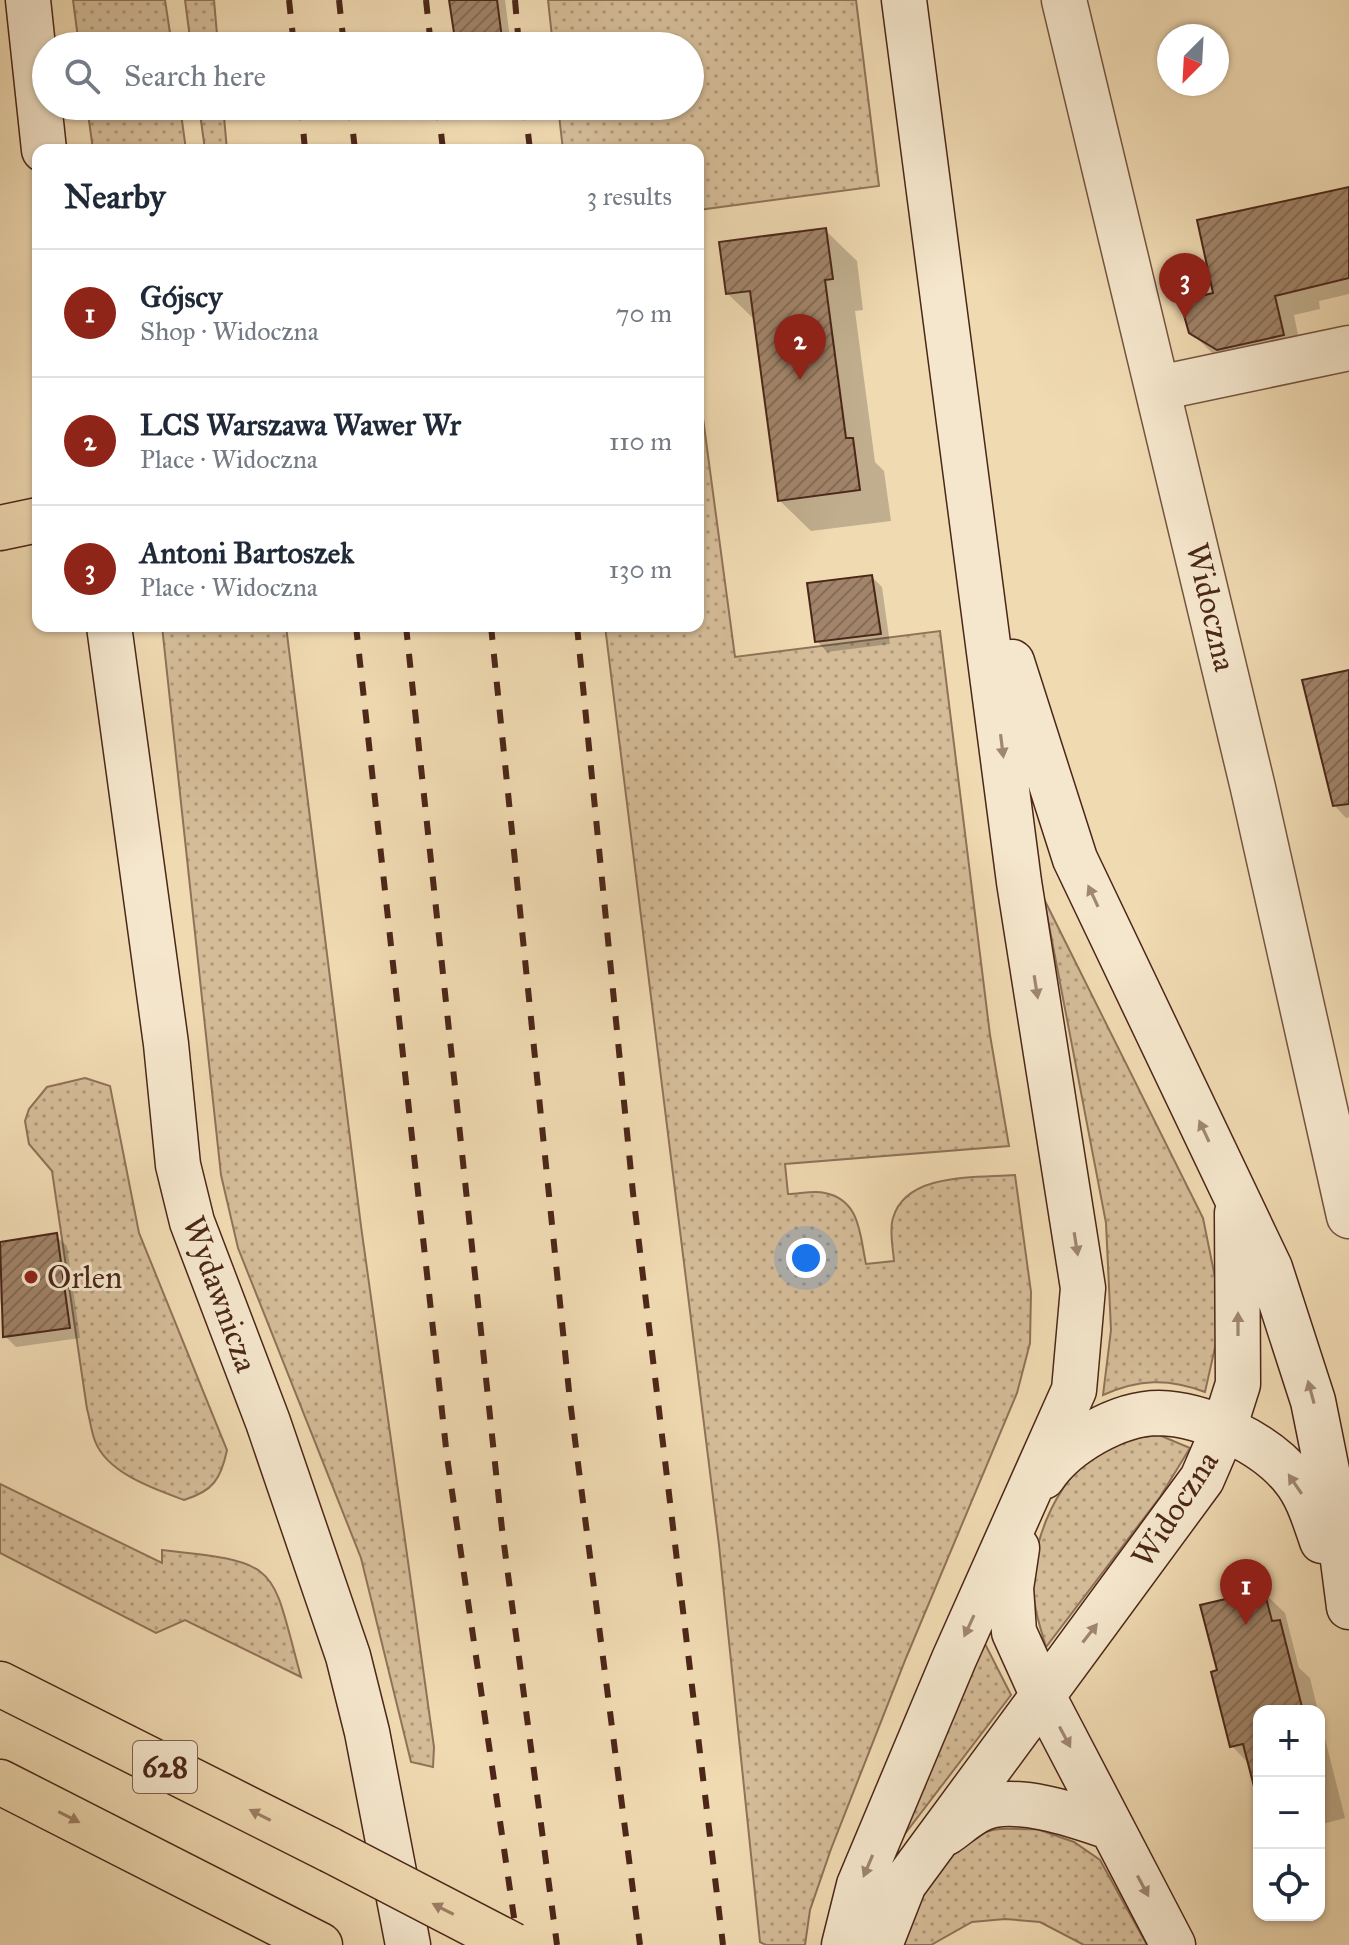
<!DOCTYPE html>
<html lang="en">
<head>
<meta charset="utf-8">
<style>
  :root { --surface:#fff; --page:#f2f2f3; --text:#1f2937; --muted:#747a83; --line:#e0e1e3; --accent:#8f2418 }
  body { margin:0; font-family:"IM FELL Great Primer",serif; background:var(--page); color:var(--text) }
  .controls { position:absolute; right:24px; bottom:24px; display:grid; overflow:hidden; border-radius:16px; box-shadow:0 2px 6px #0004 }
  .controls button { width:72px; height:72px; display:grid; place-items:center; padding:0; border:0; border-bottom:2px solid var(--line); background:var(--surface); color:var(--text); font:40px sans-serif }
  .compass { position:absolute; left:1157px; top:24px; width:72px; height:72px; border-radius:50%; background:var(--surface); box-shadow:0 2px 6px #0004; rotate:204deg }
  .you { position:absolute; left:806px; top:1258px; width:28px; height:28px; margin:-20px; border:6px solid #fff; border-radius:50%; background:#1a73e8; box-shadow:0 0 0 12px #1a73e833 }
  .badge { display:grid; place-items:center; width:52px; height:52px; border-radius:50%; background:var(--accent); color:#fff; font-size:26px; font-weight:700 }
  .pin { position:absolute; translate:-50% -66px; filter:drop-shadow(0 2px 4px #0008) }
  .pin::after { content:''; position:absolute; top:42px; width:28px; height:24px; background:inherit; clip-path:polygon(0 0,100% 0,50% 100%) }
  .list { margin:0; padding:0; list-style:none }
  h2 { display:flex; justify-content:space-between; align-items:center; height:104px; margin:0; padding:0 32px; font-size:34px }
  h2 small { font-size:26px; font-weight:400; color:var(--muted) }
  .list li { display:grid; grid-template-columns:52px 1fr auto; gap:24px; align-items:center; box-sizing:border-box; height:128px; padding:0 32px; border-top:2px solid var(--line) }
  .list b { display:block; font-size:30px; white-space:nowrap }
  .list p { margin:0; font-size:26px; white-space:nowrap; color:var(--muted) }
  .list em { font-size:26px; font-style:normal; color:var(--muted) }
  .icon { flex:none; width:44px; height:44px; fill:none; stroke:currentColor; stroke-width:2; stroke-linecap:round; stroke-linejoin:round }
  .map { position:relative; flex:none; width:1349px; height:1945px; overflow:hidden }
  .search { position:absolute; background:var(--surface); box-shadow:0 2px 6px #0004; left:32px; top:32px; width:672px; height:88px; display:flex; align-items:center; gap:20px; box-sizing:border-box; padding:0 28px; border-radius:44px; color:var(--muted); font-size:30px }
  .panel { position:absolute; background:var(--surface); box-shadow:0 2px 6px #0004; left:32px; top:144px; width:672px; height:488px; border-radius:16px }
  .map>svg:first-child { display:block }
</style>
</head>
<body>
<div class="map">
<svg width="1349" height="1945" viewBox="0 0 1349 1945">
  <defs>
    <pattern id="grass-dots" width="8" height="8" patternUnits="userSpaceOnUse" patternTransform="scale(2)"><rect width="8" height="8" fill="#d4bc98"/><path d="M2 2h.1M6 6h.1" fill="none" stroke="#ae997b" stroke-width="1.8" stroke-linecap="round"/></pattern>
    <pattern id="building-hatch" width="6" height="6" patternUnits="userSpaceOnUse" patternTransform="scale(2)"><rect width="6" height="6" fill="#a18469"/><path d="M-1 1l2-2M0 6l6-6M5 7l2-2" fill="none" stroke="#856c56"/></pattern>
  </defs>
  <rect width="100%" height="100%" fill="#f0dab2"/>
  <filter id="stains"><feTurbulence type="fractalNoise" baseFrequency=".0025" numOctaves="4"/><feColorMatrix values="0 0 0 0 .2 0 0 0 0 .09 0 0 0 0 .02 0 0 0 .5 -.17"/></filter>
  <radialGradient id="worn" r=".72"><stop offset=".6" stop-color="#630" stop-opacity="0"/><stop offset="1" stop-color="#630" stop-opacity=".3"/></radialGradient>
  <path fill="url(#grass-dots)" stroke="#907258" stroke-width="2" d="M73 0H165L172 46H79Z
    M185 0H214L218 46H191Z
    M548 0H856L879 186 698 210V150H563L558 106H690V46H553Z
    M87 106H180L186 150H93Z
    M199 106H223L227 150H205Z
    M698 381 735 657 940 631 990 1035 1009 1146 785 1164 788 1194C799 1194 814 1190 825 1193 861 1200 860 1237 866 1264L894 1261C893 1248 889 1230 893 1218 906 1172 977 1178 1015 1175L1031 1292 1030 1343 1017 1393 906 1658 831 1849 810 1910 805 1945H766L760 1942 719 1545 605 626H698Z
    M162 626H286L361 1226 434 1747 433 1767 411 1762 361 1558 238 1248 221 1175Z
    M1044 899 1203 1218 1218 1292 1216 1343 1205 1392C1168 1378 1139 1379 1103 1395L1111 1330 1106 1223Z
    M85 1078 110 1086 139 1233 227 1450C221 1479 213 1491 184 1500 154 1489 107 1473 95 1441 91 1431 90 1419 87 1409L52 1171 29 1144 25 1121 29 1109 47 1087Z
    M1159 1435 1190 1448 1160 1497 1046 1647C1042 1633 1037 1619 1035 1605 1025 1552 1055 1480 1099 1451 1116 1439 1139 1437 1159 1435Z
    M0 1484 162 1563V1550C283 1563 270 1564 301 1677L185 1620 156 1633 0 1553Z
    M981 1636 1011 1695 901 1839Z
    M1037 1829 1074 1842 1100 1860 1147 1945H1084L1040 1922 1005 1919 972 1922 931 1945H895C914 1899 938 1843 993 1830 1006 1827 1023 1830 1037 1829Z"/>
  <path fill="#0003" d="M451 0H505L511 46H458Z
    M1349 188V294L1319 301 1320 309 1294 315 1302 354 1238 369 1211 352 1191 332Z
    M825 230 857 261 863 310 855 311 875 462 884 471 891 521 811 531 779 500 756 321 727 293Z
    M872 577 882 587 890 644 827 652 817 641Z
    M1349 672V817L1346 818 1336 807 1305 681Z
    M56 1236 67 1246 80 1338 16 1347 5 1336 0 1299V1244Z
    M1263 1592 1285 1613 1299 1668 1310 1678 1318 1711H1259V1798L1250 1765 1232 1746 1220 1672Z
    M1319 1715 1345 1818 1319 1825Z"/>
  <path fill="url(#building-hatch)" stroke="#4c2719" stroke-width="2" d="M449 0H497L503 46H456Z
    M1349 187V278L1275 296 1284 335 1217 350 1189 333 1180 301 1213 293 1197 220Z
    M826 228 833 279 825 280 846 438H853L860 490 778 501 750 291 726 294 719 242Z
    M872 575 881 634 815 642 807 583Z
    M1349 670V804L1333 806 1302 680Z
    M57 1233 70 1328 3 1337 0 1242Z
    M1264 1590 1272 1621 1280 1620 1303 1711H1259V1806L1243 1744 1230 1747 1211 1672 1217 1670 1200 1605Z"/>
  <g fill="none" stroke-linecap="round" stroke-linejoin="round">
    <g stroke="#75543f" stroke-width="47">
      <path id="street" d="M1064 0 1253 788 1349 1216
        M1159 388 1349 348"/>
    </g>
    <g stroke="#4c2719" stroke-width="47">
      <path id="secondary" d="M28 0 44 150
        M109 626 166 1044 178 1165 192 1222 268 1422 348 1656 367 1732 408 1945
        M1012 662 1075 859 1270 1268 1313 1401 1339 1530 1349 1607
        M1043 1477C1065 1444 1118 1413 1159 1413 1204 1414 1266 1443 1294 1479 1308 1496 1315 1521 1322 1541
        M1017 1548 1011 1588 1014 1632 1042 1694 1173 1945
        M946 1833C956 1826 966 1817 977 1811 1011 1792 1078 1816 1112 1828
        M844 1945 859 1885 954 1659 1074 1390 1083 1288 1019 882 904 0
        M880 1945 904 1884 1202 1479 1224 1428 1238 1384 1237 1213"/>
    </g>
    <g stroke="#4c2719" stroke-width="47">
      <path id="primary" d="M0 528 38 520
        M0 1684 330 1850
        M0 1782 320 1945"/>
    </g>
    <use href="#street" stroke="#f5e7cd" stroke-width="44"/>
    <use href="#secondary" stroke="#f5e7cd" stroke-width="44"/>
    <use href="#primary" stroke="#f0dab2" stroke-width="44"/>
    <path stroke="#4c2719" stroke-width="6" stroke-dasharray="14 14" stroke-linecap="butt" d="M289 0 294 46
      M339 0 344 46
      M426 0 431 46
      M515 0 519 46
      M301 106 305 150
      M350 106 355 150
      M438 106 443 150
      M525 106 530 150
      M356 626 447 1457 518 1945
      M406 626 502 1529 557 1945
      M491 626 570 1401 640 1945
      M577 626 633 1193 723 1945"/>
    <g stroke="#4c2719" stroke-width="47" stroke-linecap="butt">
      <path id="primary-bridge" d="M330 1850 513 1945"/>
    </g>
    <use href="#primary-bridge" stroke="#f0dab2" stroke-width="44"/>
  </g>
  <defs><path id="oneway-solid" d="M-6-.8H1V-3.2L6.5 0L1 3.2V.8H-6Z" transform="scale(2)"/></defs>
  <g fill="#a08773">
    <use href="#oneway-solid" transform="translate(1002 746) rotate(83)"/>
    <use href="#oneway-solid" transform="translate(1093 896) rotate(-115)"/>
    <use href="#oneway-solid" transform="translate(1036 987) rotate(81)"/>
    <use href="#oneway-solid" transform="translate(1204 1131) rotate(-115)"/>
    <use href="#oneway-solid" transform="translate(1076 1244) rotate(81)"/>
    <use href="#oneway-solid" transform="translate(1238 1324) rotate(-90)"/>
    <use href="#oneway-solid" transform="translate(1311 1392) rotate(-105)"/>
    <use href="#oneway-solid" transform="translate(1295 1484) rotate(-124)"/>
    <use href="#oneway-solid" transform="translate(969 1626) rotate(115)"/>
    <use href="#oneway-solid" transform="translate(1090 1633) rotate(-52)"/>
    <use href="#oneway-solid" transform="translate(1065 1737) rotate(62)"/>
    <use href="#oneway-solid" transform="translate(868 1866) rotate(113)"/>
    <use href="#oneway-solid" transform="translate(1143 1886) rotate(62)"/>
  </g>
  <g fill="#9e8066">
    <use href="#oneway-solid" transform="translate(260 1815) rotate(-153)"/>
    <use href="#oneway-solid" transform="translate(69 1817) rotate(27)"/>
    <use href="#oneway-solid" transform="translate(443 1909) rotate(-153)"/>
  </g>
  <circle fill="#8f2418" stroke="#f5e7cd" stroke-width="3" cx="31" cy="1277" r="8"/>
  <g text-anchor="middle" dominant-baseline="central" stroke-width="6" stroke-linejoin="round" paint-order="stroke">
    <rect fill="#f5e7cd" stroke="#7f614f" stroke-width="2" x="133" y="1741" width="64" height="52" rx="6"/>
    <g font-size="30" font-weight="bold" fill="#4c2719">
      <text x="165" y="1767">628</text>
    </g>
    <g font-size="32" fill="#4c2719" stroke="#f5e7cd">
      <text transform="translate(1211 607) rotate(77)">Widoczna</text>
      <text transform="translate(220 1294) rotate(70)">Wydawnicza</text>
      <text transform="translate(1175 1509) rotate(-57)">Widoczna</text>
    </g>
    <g font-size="32" fill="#4c2719" stroke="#f5e7cd" text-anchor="start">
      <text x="47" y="1277">Orlen</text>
    </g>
  </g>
  <rect width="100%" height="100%" filter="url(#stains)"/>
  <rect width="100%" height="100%" fill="url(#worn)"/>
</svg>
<div class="controls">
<button>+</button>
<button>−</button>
<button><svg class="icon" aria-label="locate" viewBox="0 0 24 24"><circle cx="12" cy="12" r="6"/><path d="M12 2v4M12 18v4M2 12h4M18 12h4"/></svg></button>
</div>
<svg class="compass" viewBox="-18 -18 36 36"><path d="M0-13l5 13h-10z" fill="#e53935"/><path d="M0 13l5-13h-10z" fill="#747a83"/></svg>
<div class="you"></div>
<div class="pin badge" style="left:1246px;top:1625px">1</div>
<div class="pin badge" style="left:800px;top:380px">2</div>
<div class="pin badge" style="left:1185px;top:319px">3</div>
<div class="search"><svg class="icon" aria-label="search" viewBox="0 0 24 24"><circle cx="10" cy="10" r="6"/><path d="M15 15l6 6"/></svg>Search here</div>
<section class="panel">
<h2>Nearby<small>3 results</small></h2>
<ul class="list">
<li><span class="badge">1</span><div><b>Gójscy</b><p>Shop · Widoczna</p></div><em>70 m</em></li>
<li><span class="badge">2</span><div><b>LCS Warszawa Wawer Wr</b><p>Place · Widoczna</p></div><em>110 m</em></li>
<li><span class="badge">3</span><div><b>Antoni Bartoszek</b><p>Place · Widoczna</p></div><em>130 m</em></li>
</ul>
</section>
</div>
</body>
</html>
